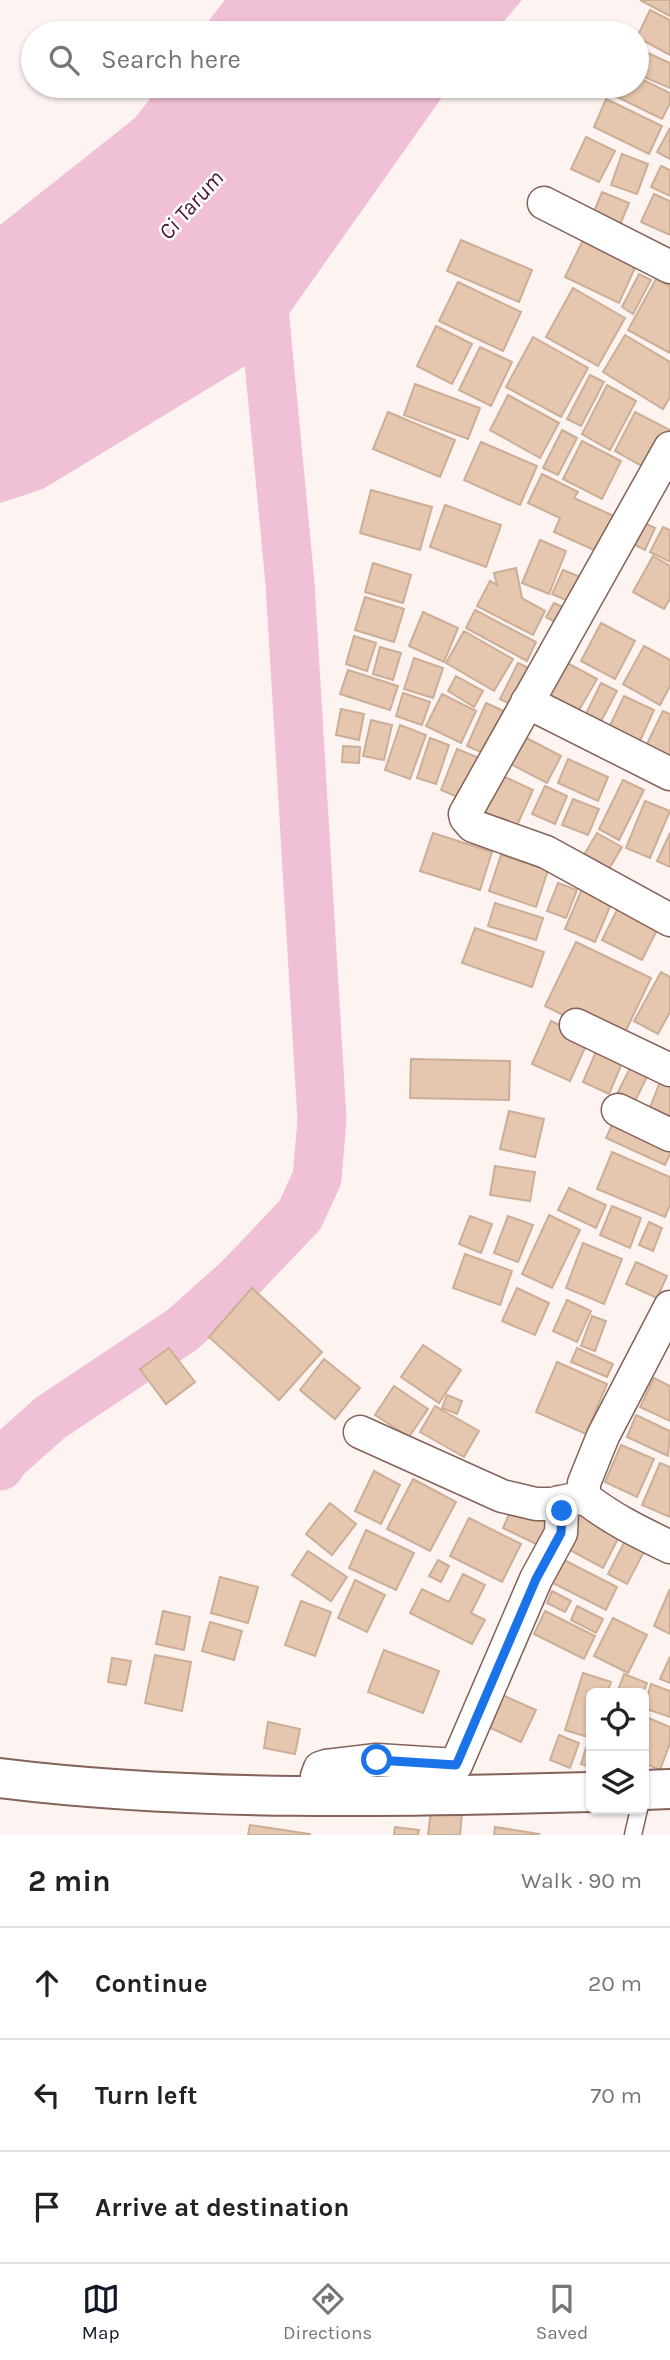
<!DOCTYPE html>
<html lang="en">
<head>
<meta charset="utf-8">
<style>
  :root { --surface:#fff; --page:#f2f2f2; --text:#222; --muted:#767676; --line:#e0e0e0; --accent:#111827 }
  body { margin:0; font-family:Karla,sans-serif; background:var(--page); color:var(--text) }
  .controls { position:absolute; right:21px; bottom:21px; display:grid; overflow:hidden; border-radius:10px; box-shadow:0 2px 5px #0004 }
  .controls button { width:63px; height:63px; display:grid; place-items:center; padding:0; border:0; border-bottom:2px solid var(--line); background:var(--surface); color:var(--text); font:35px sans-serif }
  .stop { position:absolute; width:21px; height:21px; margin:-16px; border:5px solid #1a73e8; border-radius:50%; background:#fff }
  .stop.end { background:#1a73e8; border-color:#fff; box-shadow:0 2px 7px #0008 }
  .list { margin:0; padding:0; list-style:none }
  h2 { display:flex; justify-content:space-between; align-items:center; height:91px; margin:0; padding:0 28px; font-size:30px }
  h2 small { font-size:23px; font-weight:400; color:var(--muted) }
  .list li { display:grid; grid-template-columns:46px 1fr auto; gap:21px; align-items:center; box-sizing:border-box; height:112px; padding:0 28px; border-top:2px solid var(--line) }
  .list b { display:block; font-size:26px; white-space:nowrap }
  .list em { font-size:23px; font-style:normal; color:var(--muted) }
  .icon { flex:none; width:38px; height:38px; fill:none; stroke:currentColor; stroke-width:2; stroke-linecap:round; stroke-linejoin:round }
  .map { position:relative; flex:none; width:670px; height:1835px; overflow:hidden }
  .search { position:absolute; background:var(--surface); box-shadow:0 2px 5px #0004; left:21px; right:21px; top:21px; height:77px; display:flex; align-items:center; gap:18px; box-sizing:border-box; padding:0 24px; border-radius:38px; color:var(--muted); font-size:26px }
  .sheet { height:427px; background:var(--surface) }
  nav { display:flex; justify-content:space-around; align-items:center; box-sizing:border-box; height:98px; border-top:2px solid var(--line); background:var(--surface); font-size:19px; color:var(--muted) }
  nav a { display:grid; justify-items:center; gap:4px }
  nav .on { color:var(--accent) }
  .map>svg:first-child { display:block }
</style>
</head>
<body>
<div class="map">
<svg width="670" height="1835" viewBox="0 0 670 1835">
  <rect width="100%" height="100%" fill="#fdf4f2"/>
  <path fill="#efc0d6" d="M225 0H522L494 33H199Z
    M160 86H450L257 359 43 489 0 503V225L135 118Z"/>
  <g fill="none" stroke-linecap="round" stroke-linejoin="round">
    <path stroke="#efc0d6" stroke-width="49" d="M0 1466 3 1460 50 1418 182 1330 239 1279 300 1215 317 1178 322 1120 290 583 264 309 257 280"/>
  </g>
  <path fill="#e5c6af" stroke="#ccae97" stroke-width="2" d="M640 0H670V16Z
    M650 10 670 20V55L637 37Z
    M637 48 670 63V88L637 74Z
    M637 77 670 93V103L662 119 609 93 612 86H637Z
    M606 99 662 126 649 154 594 127Z
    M670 128V159L657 152Z
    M586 137 615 151 599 182 571 169Z
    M622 154 648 164 637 194 611 185Z
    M661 166 670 170V196L651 187Z
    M602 192 629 203 618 230 591 219Z
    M654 194 670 201V235L641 222Z
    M586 234 639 259 619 303 565 277Z
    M461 240 532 270 519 302 447 271Z
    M639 274 651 280 633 314 622 307Z
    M656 279 670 286V353L628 330Z
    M458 282 521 312 503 351 439 321Z
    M573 288 625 318 598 366 546 337Z
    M436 326 472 344 452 384 417 366Z
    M625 335 670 362V397L663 409 603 372Z
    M533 337 588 368 561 417 506 387Z
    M480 347 512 362 491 406 459 390Z
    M590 375 604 382 581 426 567 419Z
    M415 384 480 408 468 439 404 415Z
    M607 385 636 401 610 450 582 434Z
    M508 395 559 423 540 458 490 430Z
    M388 412 455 440 440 477 373 449Z
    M635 412 670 430 649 470 615 451Z
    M562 430 577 438 558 475 543 468Z
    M582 441 621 461 602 499 563 479Z
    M481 442 537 466 520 505 464 480Z
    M542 474 578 492 574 498 623 520 607 556 554 532 560 518 528 503Z
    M371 490 432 507 420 550 360 533Z
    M445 505 501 525 486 567 430 547Z
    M638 520 655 528 645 550 627 541Z
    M663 527 670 530V562L650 552Z
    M540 540 566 551 549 594 522 583Z
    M653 556 670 566V599L664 609 633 592Z
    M373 563 411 575 403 603 365 592Z
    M516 568 522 598 545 611 533 635 477 606 490 581 497 585 494 573Z
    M563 570 583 578 572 603 552 594Z
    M365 597 404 609 394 642 355 630Z
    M554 603 568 609 561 625 546 617Z
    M475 610 536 642 527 661 466 628Z
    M423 612 458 628 444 662 409 646Z
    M601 623 635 641 615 679 581 661Z
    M464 631 513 659 494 691 446 663Z
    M354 636 376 643 367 671 346 664Z
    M644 646 670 660V686L660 705 623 684Z
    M380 647 401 653 393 680 373 674Z
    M414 658 443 668 433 698 404 689Z
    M558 658 597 679 574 719 536 698Z
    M518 663 537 672 519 708 500 699Z
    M348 670 398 686 390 710 340 694Z
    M456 676 483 691 474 707 448 691Z
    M601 683 617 691 597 729 582 722Z
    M403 693 430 702 422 725 396 716Z
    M442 694 476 711 461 743 426 726Z
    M624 696 654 710 635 752 604 738Z
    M486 703 508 713 490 756 467 746Z
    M341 709 364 714 359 740 336 735Z
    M663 711 670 714V760L642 754Z
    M371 720 392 725 384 760 363 756Z
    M400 725 426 735 410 779 385 770Z
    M517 733 561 756 547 783 503 760Z
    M430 738 449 745 436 784 417 778Z
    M343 746 360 747 359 763 342 762Z
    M457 749 484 760 467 801 441 790Z
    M568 759 608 777 598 801 558 783Z
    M494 772 533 790 514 832 475 814Z
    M623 780 644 790 619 840 599 829Z
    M545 786 567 796 555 824 532 814Z
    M573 799 599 809 588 835 562 825Z
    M645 801 670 811 650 858 626 848Z
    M433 833 492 852 480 890 420 871Z
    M597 833 622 847 603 879 578 865Z
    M670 833V867L657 861Z
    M501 855 548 870 536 907 489 891Z
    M558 883 577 890 566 918 547 911Z
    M584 884 614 897 595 942 565 929Z
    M495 903 543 918 536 940 488 926Z
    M620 904 660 924 642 960 602 940Z
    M475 928 544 952 532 987 462 963Z
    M576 942 651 978 620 1043 545 1006Z
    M661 972 670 977V1012L658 1034 634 1021Z
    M551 1021 589 1039 570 1081 532 1064Z
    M600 1042 626 1054 609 1094 583 1082Z
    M635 1058 652 1067 633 1105 616 1096Z
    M411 1059 510 1061 509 1100 410 1098Z
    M660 1082 670 1086V1124L647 1115Z
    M509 1111 544 1119 535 1157 500 1149Z
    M617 1114 670 1138V1154L665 1165 606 1138Z
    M612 1152 670 1177V1205L665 1217 597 1189Z
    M495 1166 535 1172 530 1201 490 1195Z
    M569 1188 606 1205 596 1228 558 1210Z
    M612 1206 641 1218 630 1248 600 1235Z
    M549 1215 580 1230 552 1288 522 1274Z
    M470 1216 492 1224 481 1253 459 1244Z
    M508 1216 533 1225 518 1262 494 1253Z
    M649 1222 662 1228 653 1251 639 1245Z
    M583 1243 622 1259 604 1304 566 1288Z
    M465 1254 512 1271 500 1305 453 1288Z
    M636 1262 667 1276 657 1298 626 1284Z
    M252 1288 322 1352 279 1400 209 1337Z
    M517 1288 549 1303 535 1335 502 1321Z
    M567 1300 591 1311 577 1342 553 1331Z
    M592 1316 606 1321 595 1351 581 1346Z
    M423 1345 461 1370 439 1403 401 1377Z
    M169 1348 195 1382 166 1404 140 1369Z
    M577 1348 613 1364 607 1377 571 1362Z
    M324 1359 360 1388 335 1419 300 1390Z
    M557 1362 607 1384 586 1434 536 1412Z
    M654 1378 670 1386V1421L640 1407Z
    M394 1386 428 1409 409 1437 375 1415Z
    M447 1395 462 1401 457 1414 442 1408Z
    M435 1406 479 1431 464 1457 420 1432Z
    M636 1415 670 1431 668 1456 627 1437Z
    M621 1445 654 1459 637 1497 605 1482Z
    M660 1463 670 1467V1517L642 1505Z
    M374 1471 400 1485 381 1524 355 1511Z
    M413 1479 456 1502 430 1551 387 1529Z
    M330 1503 356 1524 332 1555 306 1534Z
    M514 1503 551 1521 540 1546 503 1528Z
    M575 1508 621 1533 603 1568 557 1543Z
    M469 1518 521 1544 502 1582 450 1556Z
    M366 1530 414 1553 396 1590 349 1568Z
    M628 1535 648 1544 627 1584 608 1574Z
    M308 1551 347 1577 331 1601 292 1575Z
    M562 1559 617 1587 606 1610 551 1582Z
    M438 1560 449 1566 441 1582 429 1576Z
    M463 1574 485 1585 471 1613 485 1620 472 1644 410 1613 422 1589 449 1602Z
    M220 1577 258 1587 248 1623 211 1613Z
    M355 1580 385 1595 367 1632 338 1618Z
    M670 1589V1634L654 1626Z
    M552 1591 571 1601 565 1612 547 1603Z
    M301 1601 331 1612 315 1656 285 1645Z
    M577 1606 603 1619 596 1633 571 1620Z
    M163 1611 190 1617 184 1650 156 1644Z
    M545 1611 595 1636 584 1659 534 1634Z
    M613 1618 647 1635 628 1673 594 1656Z
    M210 1622 242 1631 234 1660 202 1651Z
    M384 1650 439 1671 423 1713 368 1692Z
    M155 1655 191 1662 182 1711 145 1703Z
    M670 1657V1683L660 1679Z
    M112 1658 131 1661 126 1685 108 1682Z
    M583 1673 611 1682 607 1693H591V1738L565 1730Z
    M624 1674 647 1683 643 1693H617Z
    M651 1684 670 1691V1717L644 1708Z
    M498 1693 536 1710 521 1742 484 1725Z
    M644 1716 670 1727V1743L660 1770 644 1763Z
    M268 1722 300 1729 295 1754 264 1748Z
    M559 1735 579 1743 570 1768 550 1760Z
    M586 1748 591 1749V1767L581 1764Z
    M431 1810 462 1813 460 1835H428Z
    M250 1825 310 1834V1835H248Z
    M395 1827 419 1830 418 1835H394Z
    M495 1827 539 1834 538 1835H494Z"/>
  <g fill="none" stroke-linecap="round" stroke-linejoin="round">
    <g stroke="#846259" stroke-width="19">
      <path id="service" d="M633 1835 639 1809"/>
    </g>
    <g stroke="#846259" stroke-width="35">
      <path id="minor" d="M544 203 670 267
        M670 448 465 814 466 818 473 826 546 852 670 920
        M527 702 670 774
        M576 1025 670 1070
        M618 1110 670 1135
        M360 1432 502 1496 536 1504H552L584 1497
        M584 1497V1483L603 1436 670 1307
        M584 1497C610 1518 639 1532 670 1547
        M316 1795 317 1776 320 1768 326 1766 377 1760 456 1765 536 1579 561 1533 562 1511 559 1502"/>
    </g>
    <g stroke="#846259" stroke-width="42">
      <path id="primary" d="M0 1778C194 1802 396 1797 591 1792
        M644 1790 670 1789"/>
    </g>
    <use href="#service" stroke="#fff" stroke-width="16"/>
    <use href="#minor" stroke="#fff" stroke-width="32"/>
    <use href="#primary" stroke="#fff" stroke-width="38"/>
  </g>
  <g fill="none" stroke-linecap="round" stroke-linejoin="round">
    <path stroke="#1a73e8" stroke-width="9" d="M377 1760 456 1765 458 1761 536 1579 561 1533 562 1511"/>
  </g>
  <g text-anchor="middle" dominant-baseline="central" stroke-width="5" stroke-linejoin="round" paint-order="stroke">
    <g font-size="23" font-style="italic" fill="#4b1434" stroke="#fff">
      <text transform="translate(191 205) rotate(-48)">Ci Tarum</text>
    </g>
  </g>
</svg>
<div class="controls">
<button><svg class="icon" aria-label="locate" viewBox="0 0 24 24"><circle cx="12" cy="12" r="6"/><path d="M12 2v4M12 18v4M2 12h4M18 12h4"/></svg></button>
<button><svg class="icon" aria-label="layers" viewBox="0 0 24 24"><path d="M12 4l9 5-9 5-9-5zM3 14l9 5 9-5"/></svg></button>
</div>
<div class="stop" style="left:377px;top:1760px"></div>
<div class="stop end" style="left:562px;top:1511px"></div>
<div class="search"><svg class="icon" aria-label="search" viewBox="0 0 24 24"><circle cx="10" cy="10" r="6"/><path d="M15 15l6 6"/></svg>Search here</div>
</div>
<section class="sheet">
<h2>2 min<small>Walk · 90 m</small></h2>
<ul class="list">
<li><svg class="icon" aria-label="ahead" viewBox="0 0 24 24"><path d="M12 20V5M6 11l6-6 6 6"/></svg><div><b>Continue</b></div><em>20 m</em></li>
<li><svg class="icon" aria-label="left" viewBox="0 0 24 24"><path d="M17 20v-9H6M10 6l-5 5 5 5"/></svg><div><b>Turn left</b></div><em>70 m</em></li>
<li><svg class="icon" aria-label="arrive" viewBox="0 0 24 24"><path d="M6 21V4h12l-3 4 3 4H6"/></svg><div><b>Arrive at destination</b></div></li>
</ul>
</section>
<nav>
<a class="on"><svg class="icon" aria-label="map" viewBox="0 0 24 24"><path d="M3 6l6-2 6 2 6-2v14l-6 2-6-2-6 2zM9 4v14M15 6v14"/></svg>Map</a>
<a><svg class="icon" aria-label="directions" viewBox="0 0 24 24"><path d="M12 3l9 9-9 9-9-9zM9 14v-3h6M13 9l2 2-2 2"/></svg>Directions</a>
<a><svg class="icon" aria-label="saved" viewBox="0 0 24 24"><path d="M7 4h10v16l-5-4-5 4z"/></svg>Saved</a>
</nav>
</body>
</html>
